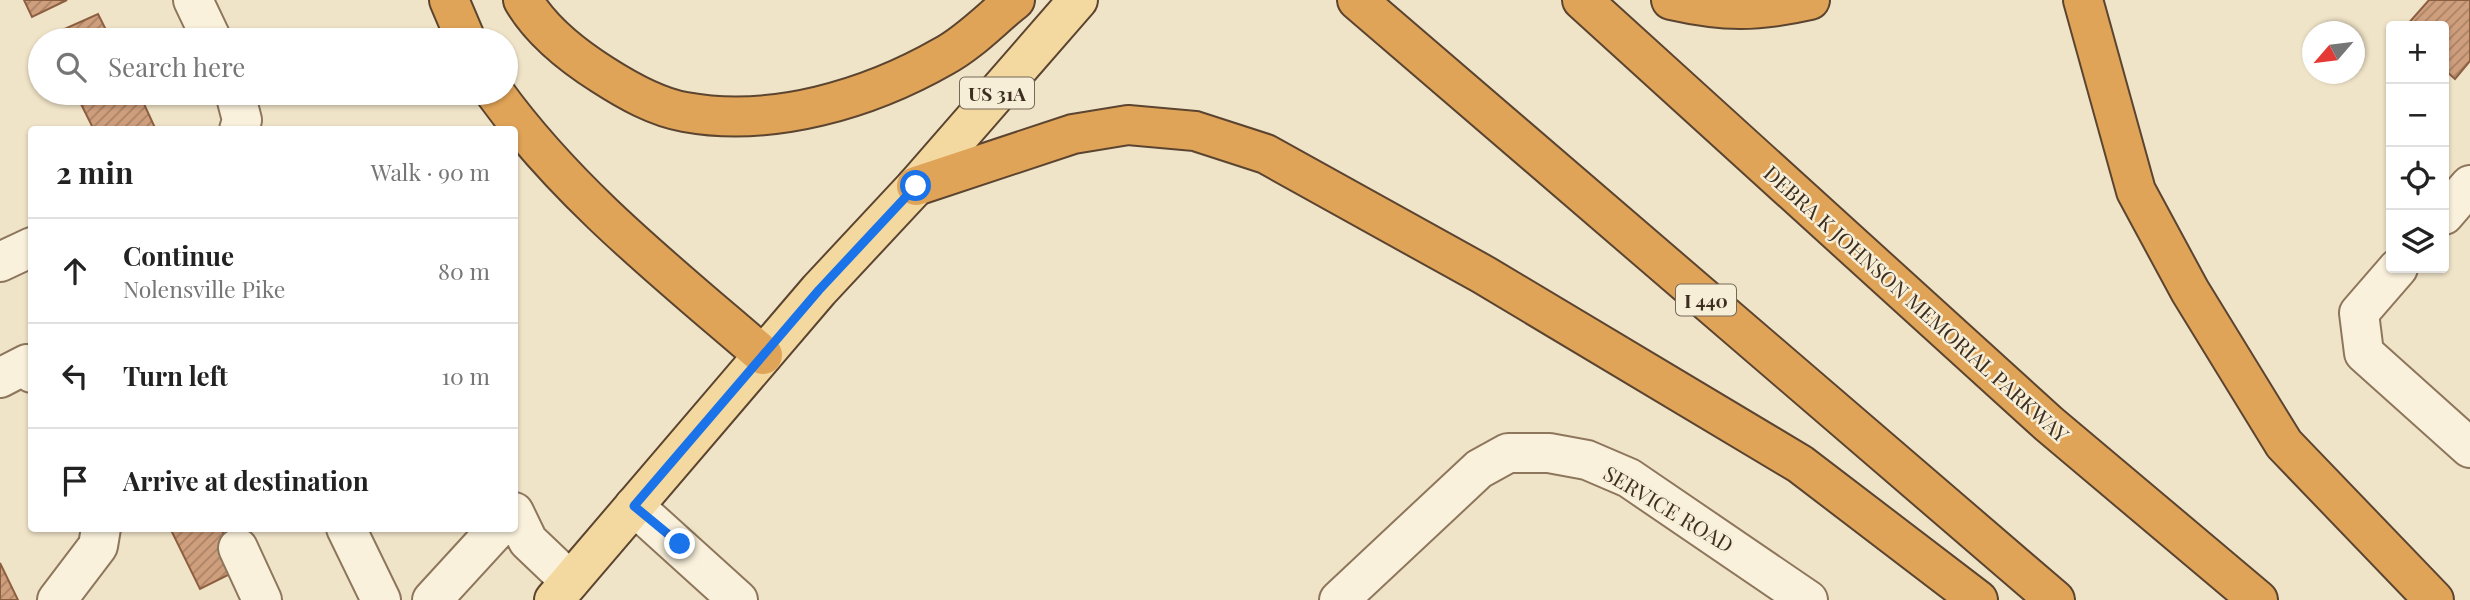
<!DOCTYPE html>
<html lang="en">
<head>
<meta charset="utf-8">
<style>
  :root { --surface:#fff; --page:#f2f2f2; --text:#222; --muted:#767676; --line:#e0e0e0 }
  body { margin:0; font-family:"Playfair Display",serif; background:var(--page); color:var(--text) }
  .controls { position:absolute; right:21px; top:21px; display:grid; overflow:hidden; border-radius:7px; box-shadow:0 2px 5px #0004 }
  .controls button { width:63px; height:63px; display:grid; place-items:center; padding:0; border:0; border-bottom:2px solid var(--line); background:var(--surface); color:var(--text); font:35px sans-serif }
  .compass { position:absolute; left:2302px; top:21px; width:63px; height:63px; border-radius:50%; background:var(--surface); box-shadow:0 2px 5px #0004; rotate:242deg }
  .stop { position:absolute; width:21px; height:21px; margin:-16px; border:5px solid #1a73e8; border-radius:50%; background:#fff }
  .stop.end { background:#1a73e8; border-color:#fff; box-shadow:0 2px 7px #0008 }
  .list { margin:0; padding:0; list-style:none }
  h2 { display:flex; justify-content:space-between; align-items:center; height:91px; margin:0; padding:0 28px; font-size:30px }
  h2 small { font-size:23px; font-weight:400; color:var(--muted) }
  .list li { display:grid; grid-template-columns:46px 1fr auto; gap:21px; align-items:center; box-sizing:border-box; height:105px; padding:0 28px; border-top:2px solid var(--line) }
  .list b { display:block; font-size:26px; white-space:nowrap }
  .list p { margin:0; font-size:23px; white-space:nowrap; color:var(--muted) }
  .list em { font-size:23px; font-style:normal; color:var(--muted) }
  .icon { flex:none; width:38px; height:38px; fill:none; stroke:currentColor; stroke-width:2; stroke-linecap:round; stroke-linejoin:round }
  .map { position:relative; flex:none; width:2470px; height:600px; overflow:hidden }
  .search { position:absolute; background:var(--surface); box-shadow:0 2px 5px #0004; left:28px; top:28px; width:490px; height:77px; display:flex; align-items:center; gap:18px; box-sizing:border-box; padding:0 24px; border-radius:38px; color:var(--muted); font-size:26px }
  .panel { position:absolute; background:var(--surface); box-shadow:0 2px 5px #0004; left:28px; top:126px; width:490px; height:406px; border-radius:7px }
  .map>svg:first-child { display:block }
</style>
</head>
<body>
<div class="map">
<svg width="2470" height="600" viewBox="0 0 2470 600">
  <defs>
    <pattern id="building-hatch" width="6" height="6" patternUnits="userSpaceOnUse" patternTransform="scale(1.75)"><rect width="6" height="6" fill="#cf9f7d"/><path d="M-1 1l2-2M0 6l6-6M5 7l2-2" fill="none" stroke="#a98266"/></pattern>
  </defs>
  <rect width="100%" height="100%" fill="#f0e4c8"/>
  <path fill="url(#building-hatch)" stroke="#8d5f41" stroke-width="2" d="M24 0H67L32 17Z
    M2429 0H2470V61L2455 79 2444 69V26H2406Z
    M98 14 111 40H54L51 35Z
    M99 93H139L156 130H94L80 102Z
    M170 528H221L240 569 200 589Z
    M0 563 18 600H0Z"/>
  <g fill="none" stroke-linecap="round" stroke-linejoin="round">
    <g stroke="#8d765c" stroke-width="42">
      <path id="minor" d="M193 0 212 40
        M235 93 242 120 239 130
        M2444 215 2470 185
        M0 262 32 247
        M2398 268 2359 313 2364 353 2470 448
        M0 378 27 364 32 373
        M634 506 738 600
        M514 512 528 541 570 581
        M346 528 381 600
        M238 548 262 600
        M57 600 98 546 101 528
        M432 600 498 528
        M1339 600 1479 469 1508 453H1549L1587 460 1629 478 1808 600"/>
    </g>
    <g stroke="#5b4430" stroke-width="42">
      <path id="major" d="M554 600 819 290 916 186 1078 0"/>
    </g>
    <g stroke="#5b4430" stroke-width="42">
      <path id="highway" d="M449 0 466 40
        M523 0C541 31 573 56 603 75 628 91 656 107 685 112 772 128 869 99 944 56 970 42 992 18 1015 0
        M1357 0 2055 600
        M1582 0 2049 424 2258 600
        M1671 0C1724 12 1757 12 1810 0
        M2083 0 2136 191 2190 291 2284 444 2434 600
        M495 93C569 195 668 273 763 355
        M916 186 1073 134 1128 125 1195 131 1266 154 1484 275 1800 464 1978 600"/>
    </g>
    <use href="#minor" stroke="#faf1dc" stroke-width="38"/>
    <use href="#major" stroke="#f3d9a0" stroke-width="38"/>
    <use href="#highway" stroke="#e0a458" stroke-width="38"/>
  </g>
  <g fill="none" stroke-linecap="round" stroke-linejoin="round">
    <path stroke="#1a73e8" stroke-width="9" d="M680 544 634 506 819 290 916 186"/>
  </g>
  <g text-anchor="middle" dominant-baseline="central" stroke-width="5" stroke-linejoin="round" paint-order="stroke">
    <g fill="#f7eed8" stroke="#756857" stroke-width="2">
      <rect x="960" y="77.5" width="74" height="31" rx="5"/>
      <rect x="1676" y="284.5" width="60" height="31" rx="5"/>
    </g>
    <g font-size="19" font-weight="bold" fill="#3d2e20">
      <text x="997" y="93">US 31A</text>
      <text x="1706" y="300">I 440</text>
    </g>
    <g font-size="21" fill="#3d2e20" stroke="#f7eed8">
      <text transform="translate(1917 303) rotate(42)">DEBRA K JOHNSON MEMORIAL PARKWAY</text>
      <text transform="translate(1669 508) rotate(31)">SERVICE ROAD</text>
    </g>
  </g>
</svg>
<div class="controls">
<button>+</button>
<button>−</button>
<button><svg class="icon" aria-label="locate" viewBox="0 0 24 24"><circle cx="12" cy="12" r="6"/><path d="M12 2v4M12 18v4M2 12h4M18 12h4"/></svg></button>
<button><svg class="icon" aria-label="layers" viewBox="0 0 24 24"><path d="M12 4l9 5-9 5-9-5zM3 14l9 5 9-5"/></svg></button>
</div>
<svg class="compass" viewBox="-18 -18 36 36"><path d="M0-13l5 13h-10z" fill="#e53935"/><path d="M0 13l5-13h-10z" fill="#767676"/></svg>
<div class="stop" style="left:916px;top:186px"></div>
<div class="stop end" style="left:680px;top:544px"></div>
<div class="search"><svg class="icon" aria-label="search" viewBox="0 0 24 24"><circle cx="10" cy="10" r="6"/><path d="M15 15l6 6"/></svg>Search here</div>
<section class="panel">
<h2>2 min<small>Walk · 90 m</small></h2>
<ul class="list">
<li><svg class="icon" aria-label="ahead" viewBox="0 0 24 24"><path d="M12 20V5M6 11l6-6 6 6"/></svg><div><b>Continue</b><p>Nolensville Pike</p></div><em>80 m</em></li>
<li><svg class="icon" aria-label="left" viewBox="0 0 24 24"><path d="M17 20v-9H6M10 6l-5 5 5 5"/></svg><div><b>Turn left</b></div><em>10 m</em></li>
<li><svg class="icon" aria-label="arrive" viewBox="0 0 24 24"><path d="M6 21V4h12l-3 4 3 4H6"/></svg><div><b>Arrive at destination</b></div></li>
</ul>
</section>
</div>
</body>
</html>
